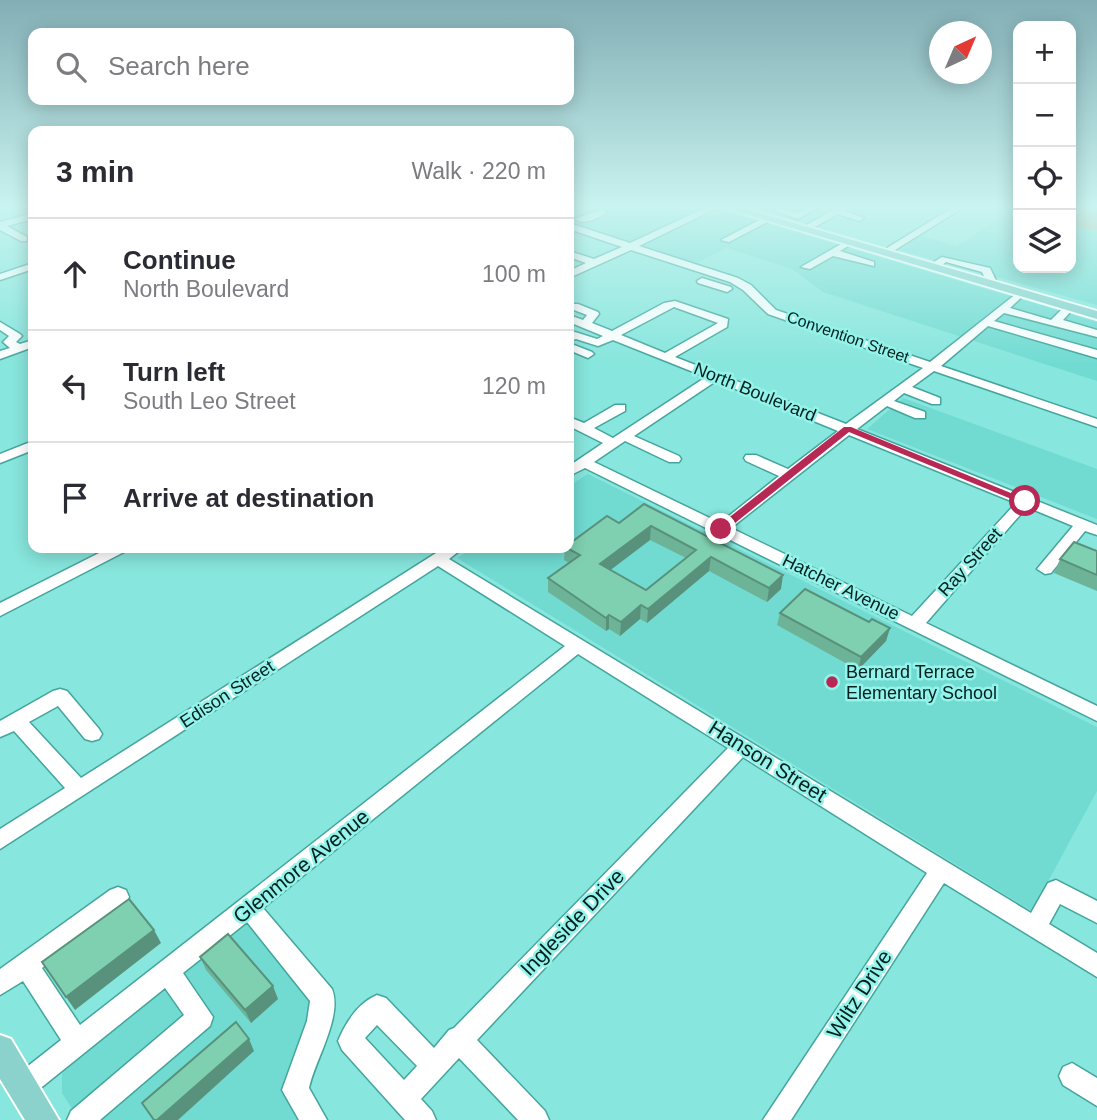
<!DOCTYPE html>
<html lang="en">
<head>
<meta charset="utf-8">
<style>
  :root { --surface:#fff; --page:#f2f2f3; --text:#2b2b33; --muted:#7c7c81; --line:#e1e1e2 }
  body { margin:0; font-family:Arial,sans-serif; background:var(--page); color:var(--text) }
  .controls { position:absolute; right:21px; top:21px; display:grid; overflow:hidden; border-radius:14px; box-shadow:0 4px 18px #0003 }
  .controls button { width:63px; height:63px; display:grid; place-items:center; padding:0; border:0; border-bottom:2px solid var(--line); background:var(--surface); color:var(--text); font:35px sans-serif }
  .compass { position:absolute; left:929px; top:21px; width:63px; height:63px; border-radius:50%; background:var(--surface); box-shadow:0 4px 18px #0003; rotate:44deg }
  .stop { position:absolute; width:21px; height:21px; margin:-16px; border:5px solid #b82855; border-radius:50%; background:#fff }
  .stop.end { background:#b82855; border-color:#fff; box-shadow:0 2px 7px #0008 }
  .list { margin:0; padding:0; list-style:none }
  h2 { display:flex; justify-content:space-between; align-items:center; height:91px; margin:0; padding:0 28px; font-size:30px }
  h2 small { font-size:23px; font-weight:400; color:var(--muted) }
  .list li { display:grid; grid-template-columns:46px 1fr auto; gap:21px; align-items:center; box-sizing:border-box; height:112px; padding:0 28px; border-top:2px solid var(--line) }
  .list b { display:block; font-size:26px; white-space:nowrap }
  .list p { margin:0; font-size:23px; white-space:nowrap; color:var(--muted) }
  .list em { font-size:23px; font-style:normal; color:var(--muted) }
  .icon { flex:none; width:38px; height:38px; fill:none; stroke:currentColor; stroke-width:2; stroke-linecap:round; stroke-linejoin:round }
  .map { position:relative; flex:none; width:1097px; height:1120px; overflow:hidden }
  .search { position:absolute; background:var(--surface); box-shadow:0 4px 18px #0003; left:28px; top:28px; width:546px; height:77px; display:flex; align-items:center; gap:18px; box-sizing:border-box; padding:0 24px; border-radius:14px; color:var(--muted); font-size:26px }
  .panel { position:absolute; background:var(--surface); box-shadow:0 4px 18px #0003; left:28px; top:126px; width:546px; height:427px; border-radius:14px }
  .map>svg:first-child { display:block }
</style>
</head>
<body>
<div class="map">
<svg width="1097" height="1120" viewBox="0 0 1097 1120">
  <rect width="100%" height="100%" fill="#87e6dd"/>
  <path fill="#71dbd2" d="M569 207H707L629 244 569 224Z
    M718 209 1097 322V381L823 292 792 269 726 248 695 264 640 246Z
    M1012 210 1018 211V268H1071V224L1097 231V305L899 250 921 236 957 246Z
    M903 398 1097 469V519L867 429Z
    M588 474 1097 727V791L1032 911 457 558 473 548H569V486Z
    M249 908 323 997 299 1068 314 1120H79L62 1093V1074L117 1012Z"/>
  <path fill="#d2a779" d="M1071 207H1097V231L1071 224Z"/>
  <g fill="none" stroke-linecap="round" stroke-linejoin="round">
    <g stroke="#43a59d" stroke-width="3">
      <path id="minor" d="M707 207H719L639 246 738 278 751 285 776 310 930 362 1021 290 1026 293 1010 308 1051 320 1066 305H1074L1075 307 1063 320 1097 330V337L1004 313 994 321 1097 350V358L988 326 941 366 1097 419V427L934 371 912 387 940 398V404H932L904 393 894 401 925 412V418H915L887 406 857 429 1097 525V535L1085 531 1051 573 1045 574 1037 569 1073 526 1027 507 926 623 1097 706V721L720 535H709L706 532 708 529 585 468 569 476V466L603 443 569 426V417L584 423 615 405H625V411L594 428 613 438 706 377 613 340 598 346 576 339 569 341V334L575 332 597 339 603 336 569 322V315L583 320 587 315 574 310 569 311 570 304H578L598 312 599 314 592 323 612 331 664 303 675 301 728 319 727 327 675 357 846 424 923 368 768 314 743 290 730 282 631 250 569 278V271L586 263 569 257V251L594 259 622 247 569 229V223L630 243ZM674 307 718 323 665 353 621 335ZM716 381 838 431 788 469 756 455H746L744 458 746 461 779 476 720 523 594 462 625 441 669 462H679L681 459 679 456 634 436ZM849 435 1016 503 912 616 731 528Z
        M808 207H819L798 219 775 211 779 208 797 213Z
        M838 207H849L845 211 864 218 859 221 838 214 806 232 798 230Z
        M953 207H964L887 255 879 253Z
        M602 209 606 212 605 214C596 218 585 226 575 219Z
        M33 213V219L7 226 27 237V241H21L0 230V222Z
        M765 217 773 219 729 242 721 240Z
        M848 240 853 243 840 251 874 262V266L833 256 810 269 801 267Z
        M942 257 990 268 998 285 989 287 982 272 946 262 937 269H929V265Z
        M33 263V269L0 280V274Z
        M702 278 731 287 732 289 727 292 698 283 697 281Z
        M0 322 20 334 22 336 16 342 20 344 33 340V347L0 359V351L10 348 3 342 9 336 0 330Z
        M569 343 592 352 594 354 588 358 569 350Z
        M33 441V450L0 463V454Z
        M109 548H129L126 551 0 616V603Z
        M444 548H463L449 559 1031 913 1048 883 1056 880 1097 901V923L1060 904 1049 924 1097 953V977L944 883 791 1120H763L927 873 743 757 477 1040 545 1111 549 1120H518L459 1058 421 1099 432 1111 436 1120H405L342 1050 338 1041C346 1022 358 1003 377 995L386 998 434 1048 449 1030 454 1028 728 748 578 654 263 908 332 989C343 1016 315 1060 309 1088L327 1120H299L282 1090 307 1021 310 1001 247 922 183 973 213 1017 210 1026 100 1120H67L71 1111 184 1015 165 988 32 1095 23 1099 14 1095 10 1086 14 1077 61 1040 23 981 0 995V969L110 890 118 887 126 890 129 897 126 904 42 968 80 1025 565 646 438 566 0 849V829L65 788 14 731 0 737V721L53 691 60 689 67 691 99 729 102 734 99 739 92 741 85 739 58 706 29 722 81 778ZM377 1025 417 1066 404 1080 365 1038Z
        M1072 1063 1097 1078V1106L1063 1085 1059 1076 1063 1067Z"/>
    </g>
    <g stroke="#fff" stroke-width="4">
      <path id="major" d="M722 207H739L1097 311V319Z
        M0 1035 11 1039 59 1120H25L0 1079Z"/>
    </g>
    <use href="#minor" fill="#fff" fill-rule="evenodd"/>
    <use href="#major" fill="#8bd1cc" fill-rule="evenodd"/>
  </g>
  <path fill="#6db398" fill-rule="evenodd" d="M644 504 781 589 767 602 709 571 647 623 640 619 620 636 609 629 606 631 548 592V578L569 563 564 560 565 548H569L619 523ZM650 540 686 558 646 590 610 570Z
    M1097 551V591L1054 573 1060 559Z
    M780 613 869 622 890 628 886 641 858 670 777 625Z
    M200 957 278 999 251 1023 206 970Z"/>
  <path fill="#59927c" d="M651 526 650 540 600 578V564Z
    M711 557 709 571 647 623 648 609Z
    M783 575 781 589 767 602 769 588Z
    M641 605 640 619 620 636 621 622Z
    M609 615V629L606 631V618Z
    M890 628 886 641 858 670 861 657Z
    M154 930 161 943 75 1010 66 997Z
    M273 986 278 999 251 1023 245 1010Z
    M249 1039 254 1051 178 1120H157Z"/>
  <path fill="#7fd0b1" stroke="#59927c" stroke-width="2" fill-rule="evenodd" d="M644 504 783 575 769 588 711 557 648 609 641 605 621 622 609 615 606 618 548 578 580 555 567 548H569V544L607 516 619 523ZM651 526 696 550 646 590 600 564Z
    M1074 542 1097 551V575L1060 559Z
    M805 589 869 622 872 619 890 628 861 657 780 613Z
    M129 899 154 930 66 997 42 962Z
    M228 934 273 986 245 1010 200 957Z
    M236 1022 249 1039 157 1120H154L142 1103Z"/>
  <linearGradient id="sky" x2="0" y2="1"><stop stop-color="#82aeb5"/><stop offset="0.57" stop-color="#c9f4f0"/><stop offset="1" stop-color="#c9f4f0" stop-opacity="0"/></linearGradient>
  <rect width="1097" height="364" fill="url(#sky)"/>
  <path fill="#b82855" d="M844 427H851L1030 501 1021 503 849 432 725 531H717V527Z"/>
  <circle fill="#b82855" stroke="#94f3ea" stroke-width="2.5" cx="832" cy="682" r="7"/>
  <g text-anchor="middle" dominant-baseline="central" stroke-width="5" stroke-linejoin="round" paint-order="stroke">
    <g font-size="16" fill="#01201e" stroke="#94f3ea">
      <text transform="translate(848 337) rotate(19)">Convention Street</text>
    </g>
    <g font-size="18" fill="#01201e" stroke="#94f3ea">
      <text transform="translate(755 392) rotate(22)">North Boulevard</text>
      <text transform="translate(970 562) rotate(-48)">Ray Street</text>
      <text transform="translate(841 587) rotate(26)">Hatcher Avenue</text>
      <text transform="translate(227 694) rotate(-33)">Edison Street</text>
    </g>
    <g font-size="18" fill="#01201e" stroke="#94f3ea" text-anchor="start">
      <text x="846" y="672">Bernard Terrace<tspan x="846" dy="21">Elementary School</tspan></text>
    </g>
    <g font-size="21" fill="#01201e" stroke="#94f3ea">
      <text transform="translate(768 761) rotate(32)">Hanson Street</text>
      <text transform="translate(301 866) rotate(-39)">Glenmore Avenue</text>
      <text transform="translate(572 922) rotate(-46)">Ingleside Drive</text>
      <text transform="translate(859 994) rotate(-57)">Wiltz Drive</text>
    </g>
  </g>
</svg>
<div class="controls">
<button>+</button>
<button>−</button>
<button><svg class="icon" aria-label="locate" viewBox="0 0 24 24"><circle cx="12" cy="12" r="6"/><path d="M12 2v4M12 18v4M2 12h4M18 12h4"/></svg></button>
<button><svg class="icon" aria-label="layers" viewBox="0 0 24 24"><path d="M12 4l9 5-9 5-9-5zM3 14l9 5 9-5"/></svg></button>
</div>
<svg class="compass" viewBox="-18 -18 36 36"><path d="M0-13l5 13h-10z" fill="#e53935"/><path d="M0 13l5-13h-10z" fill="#7c7c81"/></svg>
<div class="stop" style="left:1025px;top:501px"></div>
<div class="stop end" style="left:721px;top:529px"></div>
<div class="search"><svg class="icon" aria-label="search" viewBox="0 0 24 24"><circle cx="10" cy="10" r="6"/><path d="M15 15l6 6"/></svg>Search here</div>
<section class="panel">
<h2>3 min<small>Walk · 220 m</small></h2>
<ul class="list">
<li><svg class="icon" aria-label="ahead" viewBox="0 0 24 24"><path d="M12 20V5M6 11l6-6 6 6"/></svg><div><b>Continue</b><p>North Boulevard</p></div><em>100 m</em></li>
<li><svg class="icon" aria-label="left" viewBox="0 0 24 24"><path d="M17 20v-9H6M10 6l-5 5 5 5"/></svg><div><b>Turn left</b><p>South Leo Street</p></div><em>120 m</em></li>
<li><svg class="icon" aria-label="arrive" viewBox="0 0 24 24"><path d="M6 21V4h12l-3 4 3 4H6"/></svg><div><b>Arrive at destination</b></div></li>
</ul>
</section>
</div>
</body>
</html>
